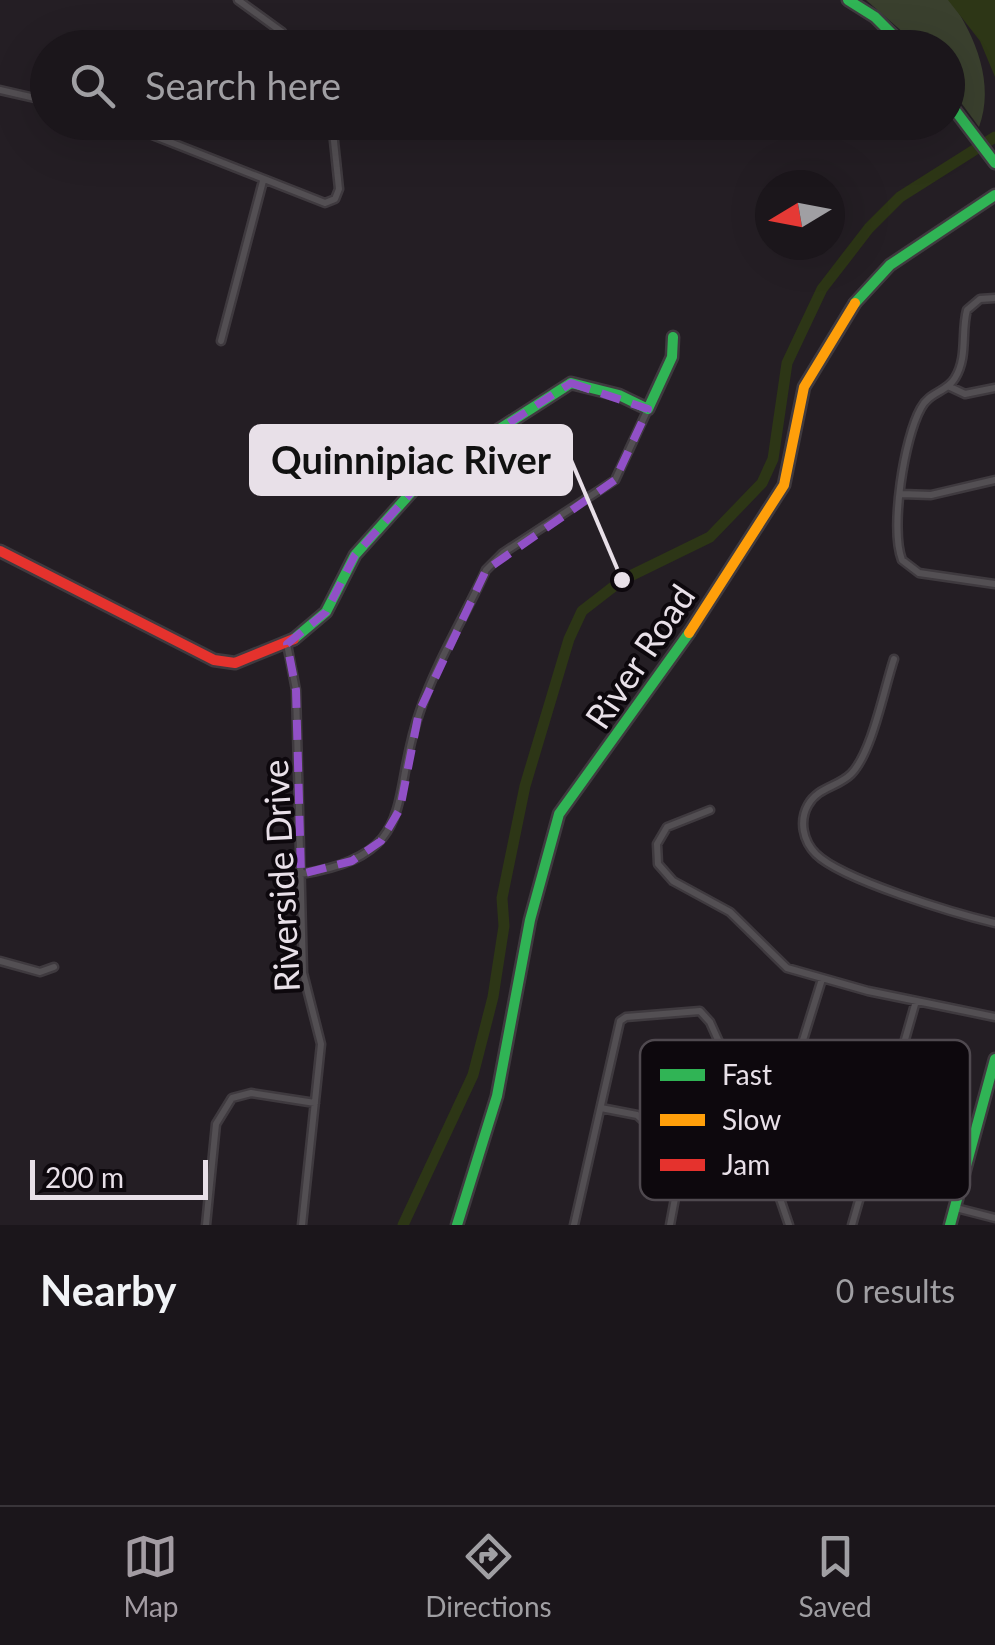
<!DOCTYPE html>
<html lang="en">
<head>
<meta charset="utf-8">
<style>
  :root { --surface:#1b161b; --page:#241f24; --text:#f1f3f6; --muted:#a09fa3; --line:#39353a; --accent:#a39ca3 }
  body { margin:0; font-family:Lato,sans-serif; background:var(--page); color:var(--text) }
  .compass { position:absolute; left:755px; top:170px; width:90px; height:90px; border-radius:50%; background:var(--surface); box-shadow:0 10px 40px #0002; rotate:260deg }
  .scale { position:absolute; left:30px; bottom:25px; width:178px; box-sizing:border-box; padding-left:10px; border:5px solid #e8e0e8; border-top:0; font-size:28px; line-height:35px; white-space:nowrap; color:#e8e0e8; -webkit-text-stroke:8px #0d080d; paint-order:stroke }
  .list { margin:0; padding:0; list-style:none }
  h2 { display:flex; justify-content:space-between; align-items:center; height:130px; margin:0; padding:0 40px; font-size:42px }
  h2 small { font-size:32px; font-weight:400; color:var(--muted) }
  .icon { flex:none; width:55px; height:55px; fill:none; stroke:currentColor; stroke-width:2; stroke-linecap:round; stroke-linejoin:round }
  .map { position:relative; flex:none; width:995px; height:1225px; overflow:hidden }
  .search { position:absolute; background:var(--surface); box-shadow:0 10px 40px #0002; left:30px; right:30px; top:30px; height:110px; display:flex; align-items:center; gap:25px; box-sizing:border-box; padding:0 35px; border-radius:55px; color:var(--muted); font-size:38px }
  .sheet { height:280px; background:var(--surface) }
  nav { display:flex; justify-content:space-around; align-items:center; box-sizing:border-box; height:140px; border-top:2px solid var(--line); background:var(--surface); font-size:28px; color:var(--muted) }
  nav a { display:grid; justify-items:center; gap:5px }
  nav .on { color:var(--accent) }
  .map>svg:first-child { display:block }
</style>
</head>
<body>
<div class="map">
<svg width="995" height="1225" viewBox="0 0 995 1225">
  <rect width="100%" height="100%" fill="#241e24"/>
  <path fill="#3a402e" d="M866 0H950C976 36 995 85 979 127L948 85V48L920 47Z"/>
  <path fill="#2d3616" d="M948 0H995V77L980 41Z"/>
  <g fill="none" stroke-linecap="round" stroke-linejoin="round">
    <path stroke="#2d3616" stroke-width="11" d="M403 1225 473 1075 493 997 504 926 502 898 525 786 569 639 582 611 622 580 710 537 762 483 773 459 787 363 822 289 869 228 900 197 995 137"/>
    <g stroke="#3f3a3f" stroke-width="11">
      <path id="street" d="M238 0 282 32 294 48
        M0 90 48 101
        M119 122 325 203 335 199 339 189 332 122
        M995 298 980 299 967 310C961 332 968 357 955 378 947 392 929 392 921 408 904 438 890 528 902 560L919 573 995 584
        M221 341 263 181
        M948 386 965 394 995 388
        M901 494 931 495 995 480
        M287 644 296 690 303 973 321 1044 302 1225
        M894 659C884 689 872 753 851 774 838 787 818 787 808 805 799 821 803 841 816 854 842 880 957 914 995 923
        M710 810 667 827 657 844 658 864 673 881 730 912 787 968 868 991 995 1017
        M301 874C421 855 389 798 420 711 436 663 465 616 486 570L503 553 615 480 648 409
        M0 961 40 972 54 967
        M601 1108 637 1115 648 1125 676 1193 670 1225
        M763 1149 789 1225
        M872 1155 962 1180
        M674 1183 770 1146 822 979
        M956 1208 995 1218
        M206 1225 216 1124 232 1098 251 1093 315 1103
        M574 1225 620 1021 626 1017 700 1011 710 1022 732 1071 791 1087
        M852 1225 916 1001"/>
    </g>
    <g stroke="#3f3a3f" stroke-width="15">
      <path id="fast" d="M848 0 875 17 906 48
        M948 101 995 163
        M855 303 890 265 995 195
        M294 639 326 612 355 555 425 477 571 383 619 395 648 409 672 357 673 337
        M457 1225 497 1096 530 920 559 814 689 633
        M950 1225 995 1059"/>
    </g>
    <g stroke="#3f3a3f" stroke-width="15">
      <path id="slow" d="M689 633 784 485 804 387 855 303"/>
    </g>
    <g stroke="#3f3a3f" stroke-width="15">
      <path id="jam" d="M0 551 214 660 235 663 294 639"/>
    </g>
    <use href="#street" stroke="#534f53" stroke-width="6"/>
    <use href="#fast" stroke="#30b455" stroke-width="10"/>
    <use href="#slow" stroke="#ff9f0a" stroke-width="10"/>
    <use href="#jam" stroke="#e5322d" stroke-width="10"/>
  </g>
  <path fill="none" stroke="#9150c7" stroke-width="8" stroke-dasharray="20 12" stroke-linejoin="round" d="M571 383 648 409 615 480 486 570 419 712 400 809 381 841 352 861 301 874 296 690 287 644 326 612 355 555 425 477Z"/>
  <g text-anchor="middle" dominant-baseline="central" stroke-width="8" stroke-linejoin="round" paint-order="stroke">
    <g font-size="35" fill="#e8e0e8" stroke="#0d080d">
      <text transform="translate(639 656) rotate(-56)">River Road</text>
      <text transform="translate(280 876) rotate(-93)">Riverside Drive</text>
    </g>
  </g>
  <rect x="640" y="1040" width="330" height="160" rx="15" fill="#0d080d" stroke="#4f494f" stroke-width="2.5"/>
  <rect x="660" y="1069" width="45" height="12" fill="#30b455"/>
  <rect x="660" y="1114" width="45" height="12" fill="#ff9f0a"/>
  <rect x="660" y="1159" width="45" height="12" fill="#e5322d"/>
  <g font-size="28" fill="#e8e0e8">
    <text x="722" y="1085">Fast</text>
    <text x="722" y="1130">Slow</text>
    <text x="722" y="1175">Jam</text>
  </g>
  <path fill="none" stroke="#e8e0e8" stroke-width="4" d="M622 580L571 460"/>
  <circle fill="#e8e0e8" stroke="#0d080d" stroke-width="4" cx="622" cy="580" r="10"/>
  <rect fill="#e8e0e8" stroke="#e8e0e8" stroke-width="4" x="251" y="426" width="320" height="68" rx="10"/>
  <g font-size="38" text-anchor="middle" font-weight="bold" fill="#111">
    <text x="411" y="474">Quinnipiac River</text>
  </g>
</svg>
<svg class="compass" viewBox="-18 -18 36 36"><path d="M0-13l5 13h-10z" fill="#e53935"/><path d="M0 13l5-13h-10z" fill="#a09fa3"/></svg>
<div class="scale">200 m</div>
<div class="search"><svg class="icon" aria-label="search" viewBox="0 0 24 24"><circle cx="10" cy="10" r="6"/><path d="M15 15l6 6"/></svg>Search here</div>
</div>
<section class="sheet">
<h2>Nearby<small>0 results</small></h2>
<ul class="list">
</ul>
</section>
<nav>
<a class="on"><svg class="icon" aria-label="map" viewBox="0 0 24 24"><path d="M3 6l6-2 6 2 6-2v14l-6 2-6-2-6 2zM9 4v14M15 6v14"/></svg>Map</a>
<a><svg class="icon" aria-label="directions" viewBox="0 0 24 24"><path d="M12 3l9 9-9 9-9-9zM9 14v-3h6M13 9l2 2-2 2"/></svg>Directions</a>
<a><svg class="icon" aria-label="saved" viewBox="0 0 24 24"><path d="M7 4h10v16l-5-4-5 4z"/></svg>Saved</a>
</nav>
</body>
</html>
